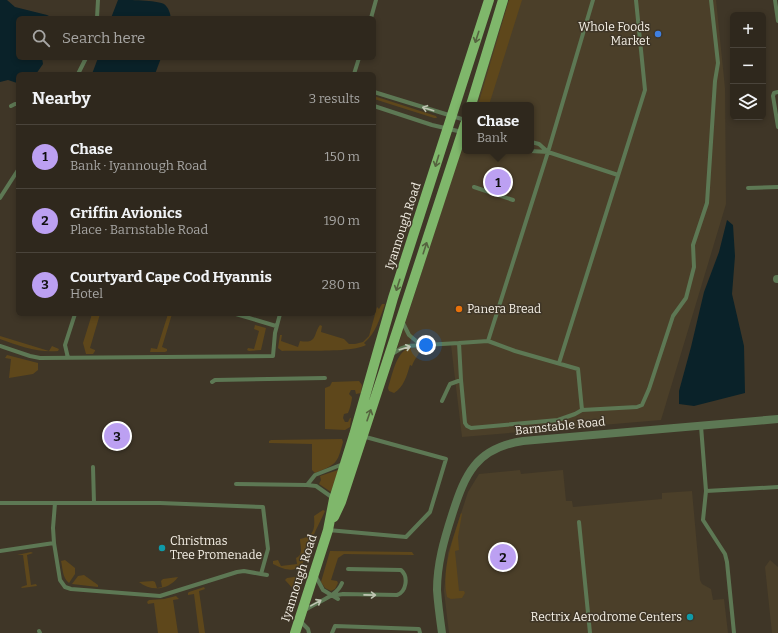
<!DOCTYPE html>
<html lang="en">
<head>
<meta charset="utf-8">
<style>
  :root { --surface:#2f281d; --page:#3b342a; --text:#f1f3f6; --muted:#a7a6a4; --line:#4a443b; --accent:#bca0f2 }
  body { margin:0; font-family:Bitter,serif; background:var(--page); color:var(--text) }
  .controls { position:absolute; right:12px; top:12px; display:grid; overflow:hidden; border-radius:6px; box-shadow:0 2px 6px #0003 }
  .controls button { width:36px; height:36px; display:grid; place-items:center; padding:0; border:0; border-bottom:1px solid var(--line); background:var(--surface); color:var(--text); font:20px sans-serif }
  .you { position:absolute; left:426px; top:345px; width:14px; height:14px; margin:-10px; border:3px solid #fff; border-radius:50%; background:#1a73e8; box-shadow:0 0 0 6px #1a73e833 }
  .badge { display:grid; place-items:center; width:26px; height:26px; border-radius:50%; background:var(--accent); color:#111; font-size:13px; font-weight:700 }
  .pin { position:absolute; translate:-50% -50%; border:2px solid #fff; box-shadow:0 1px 4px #0006 }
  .popup { position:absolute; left:462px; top:102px; width:72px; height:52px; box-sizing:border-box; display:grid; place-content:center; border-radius:6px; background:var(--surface); filter:drop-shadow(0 1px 3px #0005); font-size:13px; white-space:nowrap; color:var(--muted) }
  .popup b { font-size:15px; color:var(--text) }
  .popup::after { content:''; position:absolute; left:50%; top:100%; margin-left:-8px; border:8px solid transparent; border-top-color:var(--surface) }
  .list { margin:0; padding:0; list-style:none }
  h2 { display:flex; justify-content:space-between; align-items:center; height:52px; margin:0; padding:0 16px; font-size:17px }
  h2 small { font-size:13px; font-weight:400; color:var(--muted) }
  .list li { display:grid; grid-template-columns:26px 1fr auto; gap:12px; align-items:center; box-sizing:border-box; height:64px; padding:0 16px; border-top:1px solid var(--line) }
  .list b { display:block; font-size:15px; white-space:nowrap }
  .list p { margin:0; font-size:13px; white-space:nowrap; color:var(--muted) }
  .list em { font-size:13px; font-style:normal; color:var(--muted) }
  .icon { flex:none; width:22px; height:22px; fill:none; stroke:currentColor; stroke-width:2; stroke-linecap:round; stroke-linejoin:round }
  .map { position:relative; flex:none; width:778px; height:633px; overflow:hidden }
  .search { position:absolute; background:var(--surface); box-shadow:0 2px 6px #0003; left:16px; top:16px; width:360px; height:44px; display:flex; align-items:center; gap:10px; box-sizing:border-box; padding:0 14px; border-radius:6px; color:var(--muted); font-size:15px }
  .panel { position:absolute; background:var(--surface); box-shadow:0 2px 6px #0003; left:16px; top:72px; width:360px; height:244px; border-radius:6px }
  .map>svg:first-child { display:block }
</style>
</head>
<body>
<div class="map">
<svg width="778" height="633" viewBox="0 0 778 633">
  <rect width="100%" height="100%" fill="#3f3627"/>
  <path fill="#4b3f29" d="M509 0H716L725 88 726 204 661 420 462 437 451 345 406 349 396 352 465 137V151H531V105H475Z
    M520 470 521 474 563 470 566 501H572L573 507 662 499V493L692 491 700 580 702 584 711 589 713 600 724 599 728 633H449L444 591 448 553 468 492 479 474Z
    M770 560 778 567V633H772L765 567Z"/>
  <path fill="#5e471b" d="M509 0H522L489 105H485L482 103 478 105Z
    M374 96 436 116 437 118H434L374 99Z
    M382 304H385C380 318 376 333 364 343L366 345C351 353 301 350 282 351L278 348 280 335H282L281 341 298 347 300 341C318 344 313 334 320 325L322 326 321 332 344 339 349 344H355L363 342 369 336 377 307 379 309Z
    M92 314H100L90 348 95 350V351L93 354H86L83 343Z
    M168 314H172L162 347 167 349V351L165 352H150L151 348 157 349Z
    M255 325 266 328 261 350 249 351 247 350 248 348 254 349 259 331 254 329Z
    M0 336 49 351 52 346 59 349 58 351C38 353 19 346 0 339Z
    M409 348H421C420 354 414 359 412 366L410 365C407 375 404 387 394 393L389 391 388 388C392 376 396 352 409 348Z
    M7 355 38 363V370L33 374 9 378 11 359 5 358Z
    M359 381 362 385 361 393 356 394 355 390H351L349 394 352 397C352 400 350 409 348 413L344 414 343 418 345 422H348L350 418H351L350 427 345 430 325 429V388L330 386 332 382Z
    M342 439 343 442C337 464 337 464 315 473L312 470V444L269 443V441L271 440Z
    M338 470 331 492 319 484 321 480 320 476Z
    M323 510 325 511C321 520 316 529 313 537 305 559 303 580 273 564V561L278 560 281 566 297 564 296 558C304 554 300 546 300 539 314 536 315 529 314 516Z
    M461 513 462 514 458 537 459 550 455 551 459 591H464L465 593 462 598 451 599 447 597C441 569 453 540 461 513Z
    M330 551 412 552 414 555 344 554 338 558 331 580 337 581 338 583 335 589 331 591 325 588 321 582Z
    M31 552 33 553 27 555 31 585 36 584 37 586 22 588 21 587 27 585 23 555H17Z
    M65 560 75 568V574L69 583C62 577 63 569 61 561Z
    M84 575 98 585V587L72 584 78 576Z
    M301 576 303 577V579L299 592H296L285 580 287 578Z
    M178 577C169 590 151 592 139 582L153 581 155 582 157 588 162 587 161 581 163 579Z
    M204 587 205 589 199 591 205 633H199L194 594 188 595V593L189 592Z
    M176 596 179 599 173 600 178 633H158L154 603 148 604 147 602 149 600 164 599Z"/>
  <path fill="#0a2229" d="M0 0H7L15 7 47 15 53 18H18V58H42L43 64 36 74H18L17 83 8 80 0 82Z
    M118 0C129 0 156 0 164 4 169 8 170 13 171 18H111Z
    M98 58H161L155 74H92Z
    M727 220 733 225 735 256 732 294 744 346 745 393 694 406 679 404V391L691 347 704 292 719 252Z"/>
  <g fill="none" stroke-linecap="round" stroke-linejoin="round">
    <path stroke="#5d7854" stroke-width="4" d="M775 0 778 21
      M97 18 98 0
      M371 18 376 0
      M78 74 86 58
      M354 74 359 58
      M374 92 465 120
      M778 92 774 93 773 96 778 127
      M11 106 15 104H18
      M374 106 432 125 462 132
      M531 142 539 144 548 152
      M531 151 548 152 618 175
      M474 187 513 200
      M748 188 778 187
      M0 198 18 170
      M236 314 276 326
      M403 323 409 335 421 345
      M488 341 548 152 593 0
      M0 346 30 356 40 358 273 356 275 333 280 314
      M392 354 402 348 407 346 459 343
      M68 358 65 345 75 314
      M559 363 645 90 636 0
      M212 382 215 380 325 378
      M442 401 450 384 461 380
      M582 410 578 369 515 351 488 341 459 343 461 380 465 423 467 426 471 428 558 420 575 414 582 410 637 407 642 405 649 389 673 316 686 298 694 267 693 245 707 203 715 81 718 63 711 0
      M701 426 706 491 703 520 725 554 727 562 734 633
      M236 484 307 485
      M706 491 778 487
      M333 498 316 486 307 485 315 475 343 464
      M0 503H94L93 467
      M94 503H160L263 507 268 549 261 574 267 575
      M579 522 590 633
      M328 530 406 537 430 512 446 459 362 436
      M54 543 53 528 55 503
      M0 551 54 543 60 580 65 587 71 589 160 596 237 572 244 571 261 574
      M315 575 323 590 338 599
      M331 596 343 594 397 595C406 592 409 577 401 570L348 569
      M304 611C317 601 336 598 342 583
      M300 621 308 629 309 633
      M39 631 40 633
      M332 633 335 626 419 629 420 633"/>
    <path stroke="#5d7854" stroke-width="8" d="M777 279H778
      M442 633C440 619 438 605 437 590 437 564 444 540 452 515 465 474 476 448 523 441L778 419"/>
    <path stroke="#7fb76b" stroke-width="10" d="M471 105 503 0
      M334 517 341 502 465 124
      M295 633 328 530 334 499 354 435 393 298 489 0"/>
  </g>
  <defs><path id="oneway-shaft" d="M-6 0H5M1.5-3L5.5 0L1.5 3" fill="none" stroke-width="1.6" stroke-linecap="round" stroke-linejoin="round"/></defs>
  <g stroke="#55633f">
    <use href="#oneway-shaft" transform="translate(477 37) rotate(108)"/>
    <use href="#oneway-shaft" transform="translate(437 161) rotate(107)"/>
    <use href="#oneway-shaft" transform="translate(425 248) rotate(-72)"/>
    <use href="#oneway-shaft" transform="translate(398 285) rotate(108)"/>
    <use href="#oneway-shaft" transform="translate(369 415) rotate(-71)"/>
  </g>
  <g stroke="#bfc5b2">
    <use href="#oneway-shaft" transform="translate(428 109) rotate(-162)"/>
    <use href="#oneway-shaft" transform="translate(405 348) rotate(-16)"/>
    <use href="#oneway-shaft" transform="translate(370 595) rotate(1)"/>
    <use href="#oneway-shaft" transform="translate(316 603) rotate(-29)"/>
  </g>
  <circle fill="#3f7fe0" stroke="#3f3627" stroke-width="1.5" cx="658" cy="34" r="4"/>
  <circle fill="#e8710a" stroke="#3f3627" stroke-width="1.5" cx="459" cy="309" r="4"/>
  <g fill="#0f9aa8" stroke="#3f3627" stroke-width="1.5">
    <circle cx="162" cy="548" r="4"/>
    <circle cx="690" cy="617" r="4"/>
  </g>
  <g text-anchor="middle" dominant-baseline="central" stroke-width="3" stroke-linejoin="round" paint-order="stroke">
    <g font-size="12" fill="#f4efe5" stroke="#3f3627" text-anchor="end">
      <text x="650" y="27">Whole Foods<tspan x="650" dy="14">Market</tspan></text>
      <text x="467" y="309" text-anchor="start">Panera Bread</text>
      <text x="170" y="541" text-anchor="start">Christmas<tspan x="170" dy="14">Tree Promenade</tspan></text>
      <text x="682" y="617">Rectrix Aerodrome Centers</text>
    </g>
    <g font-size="12" fill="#f4efe5" stroke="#3f3627">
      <text transform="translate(403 226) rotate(-72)">Iyannough Road</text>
      <text transform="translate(560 426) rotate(-6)">Barnstable Road</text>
      <text transform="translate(299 578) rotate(-72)">Iyannough Road</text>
    </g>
  </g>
</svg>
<div class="controls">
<button>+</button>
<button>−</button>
<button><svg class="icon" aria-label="layers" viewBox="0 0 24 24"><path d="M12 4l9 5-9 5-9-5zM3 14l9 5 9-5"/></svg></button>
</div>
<div class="you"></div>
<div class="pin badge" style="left:498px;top:182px">1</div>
<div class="popup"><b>Chase</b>Bank</div>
<div class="pin badge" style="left:503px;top:557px">2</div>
<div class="pin badge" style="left:117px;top:436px">3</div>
<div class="search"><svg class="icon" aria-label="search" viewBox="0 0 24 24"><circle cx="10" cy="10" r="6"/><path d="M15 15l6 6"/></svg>Search here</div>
<section class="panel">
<h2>Nearby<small>3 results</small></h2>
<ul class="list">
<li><span class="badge">1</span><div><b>Chase</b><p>Bank · Iyannough Road</p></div><em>150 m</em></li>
<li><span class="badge">2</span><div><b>Griffin Avionics</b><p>Place · Barnstable Road</p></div><em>190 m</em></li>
<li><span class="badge">3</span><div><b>Courtyard Cape Cod Hyannis</b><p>Hotel</p></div><em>280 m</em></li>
</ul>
</section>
</div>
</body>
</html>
